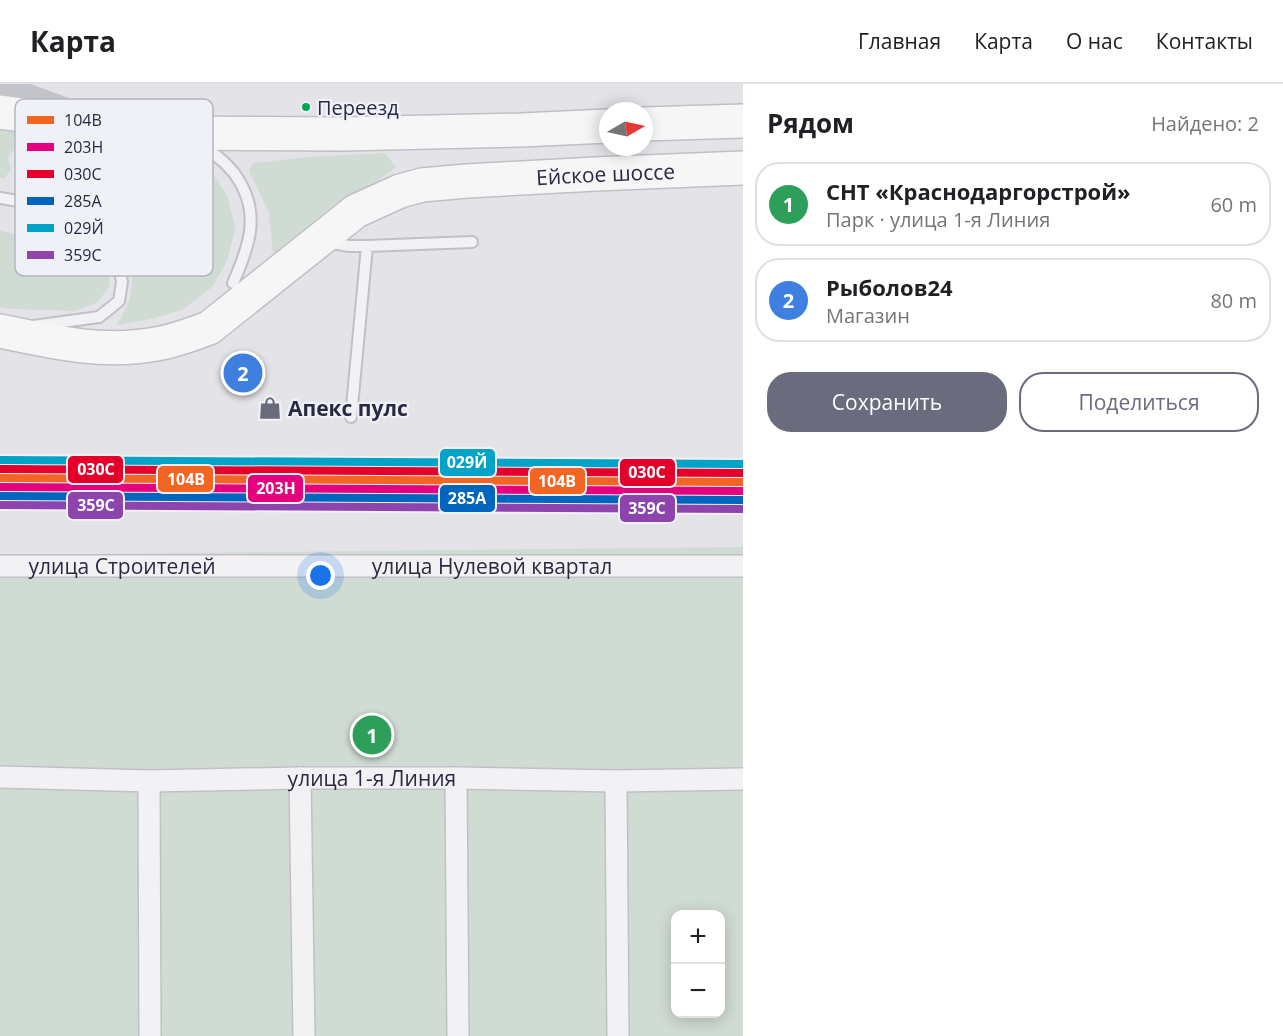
<!DOCTYPE html>
<html lang="ru">
<head>
<meta charset="utf-8">
<style>
  :root { --surface:#fff; --page:#f2f2f2; --text:#202124; --muted:#757577; --line:#e0e0e0; --accent:#6a6b7c }
  body { margin:0; font-family:"Open Sans",sans-serif; background:var(--page); color:var(--text) }
  .controls { position:absolute; right:18px; bottom:18px; display:grid; overflow:hidden; border-radius:12px; box-shadow:0 3px 15px #0003 }
  .controls button { width:54px; height:54px; display:grid; place-items:center; padding:0; border:0; border-bottom:2px solid var(--line); background:var(--surface); color:var(--text); font:30px sans-serif }
  .compass { position:absolute; left:599px; top:18px; width:54px; height:54px; border-radius:50%; background:var(--surface); box-shadow:0 3px 15px #0003; rotate:81deg }
  .you { position:absolute; left:321px; top:492px; width:21px; height:21px; margin:-15px; border:4px solid #fff; border-radius:50%; background:#1a73e8; box-shadow:0 0 0 9px #1a73e833 }
  .badge { display:grid; place-items:center; width:39px; height:39px; border-radius:50%; background:var(--accent); color:#fff; font-size:20px; font-weight:700 }
  .pin { position:absolute; translate:-50% -50%; border:3px solid #fff; box-shadow:0 2px 6px #0006 }
  .list { margin:0; padding:0; list-style:none }
  h2 { display:flex; justify-content:space-between; align-items:center; height:78px; margin:0; padding:0 24px; font-size:26px }
  h2 small { font-size:20px; font-weight:400; color:var(--muted) }
  .list li { display:grid; grid-template-columns:39px 1fr auto; gap:18px; align-items:center; box-sizing:border-box; height:84px; margin:0 12px 12px; padding:0 12px; border:2px solid var(--line); border-radius:24px }
  .list b { display:block; font-size:22px; white-space:nowrap }
  .list p { margin:0; font-size:20px; white-space:nowrap; color:var(--muted) }
  .list em { font-size:20px; font-style:normal; color:var(--muted) }
  .actions { display:flex; gap:12px; padding:18px 24px }
  .actions a { flex:1; padding:14px 0; border:2px solid var(--accent); border-radius:24px; text-align:center; font-size:21px; color:var(--accent) }
  .actions .main { background:var(--accent); color:#fff }
  .map { position:relative; flex:none; width:743px; height:952px; overflow:hidden }
  header { display:flex; align-items:center; gap:36px; box-sizing:border-box; height:84px; padding:0 30px; background:var(--surface); border-bottom:2px solid var(--line) }
  header strong { font-size:28px }
  nav { display:flex; gap:33px; margin-inline-start:auto; font-size:21px }
  main { display:flex }
  aside { flex:1; background:var(--surface) }
  .map>svg:first-child { display:block }
</style>
</head>
<body>
<header>
<strong>Карта</strong>
<nav><a>Главная</a><a>Карта</a><a>О нас</a><a>Контакты</a></nav>
</header>
<main>
<div class="map">
<svg width="743" height="952" viewBox="0 0 743 952">
  <rect width="100%" height="100%" fill="#e3e3e8"/>
  <path fill="#d0dbd4" fill-rule="evenodd" d="M0 39 102 57 105 61 97 75 16 63 8 73 11 85 5 94H0Z
    M155 69 195 75 216 94 228 113 235 145 227 177 212 203 182 226 151 235 117 241C121 234 125 226 128 219 140 187 123 160 107 134L114 99 133 74Z
    M385 69 396 83 326 135 281 171 273 168 269 128 249 87 253 79 308 73Z
    M0 146 73 168 95 171 107 182 110 201 98 218 75 227 12 225 0 223Z
    M743 463V952H0V471ZM676 830H720V930H676Z"/>
  <g fill="none" stroke-linecap="round" stroke-linejoin="round">
    <g stroke="#c0c0c6" stroke-width="14">
      <path id="lane" d="M197 61C212 66 224 77 234 89 262 127 250 161 233 199
        M0 114 47 122 79 119 124 65 143 56
        M327 158 349 162H367L472 158
        M33 242 99 233 119 217 122 198 118 176 109 152 79 119
        M351 333 367 162"/>
    </g>
    <g stroke="#c0c0c6" stroke-width="24">
      <g id="street">
        <path id="s1" d="M0 482H743"/>
        <path id="s2" d="M0 693 149 697 300 694H456L616 697 743 695"/>
        <path d="M300 694 304 952"/>
        <path d="M456 694 458 952"/>
        <path d="M149 697 150 952"/>
        <path d="M616 697 618 952"/>
      </g>
    </g>
    <g stroke="#bfc0c6" stroke-width="36">
      <g id="primary">
        <path d="M0 28 160 49 341 50 521 46 608 42"/>
        <path d="M644 40 743 37"/>
        <path id="s3" d="M0 247C52 258 103 270 156 260 175 257 192 250 209 244L356 127 400 107 422 101 467 97 595 90 743 84"/>
      </g>
    </g>
    <use href="#lane" stroke="#f2f2f4" stroke-width="10"/>
    <use href="#street" stroke="#f2f2f4" stroke-width="21"/>
    <path stroke="#c3c3ca" stroke-width="30" d="M0 0 11 9 64 28"/>
    <use href="#primary" stroke="#f6f6f7" stroke-width="33"/>
    <g stroke="#f0f1f7" stroke-width="12">
      <path id="rail-1" d="M0 394 743 398"/>
    </g>
    <g stroke="#f0f1f7" stroke-width="12">
      <path id="rail-2" d="M0 403 743 407"/>
    </g>
    <g stroke="#f0f1f7" stroke-width="12">
      <path id="rail-3" d="M0 385 743 389"/>
    </g>
    <g stroke="#f0f1f7" stroke-width="12">
      <path id="rail-4" d="M0 412 743 416"/>
    </g>
    <g stroke="#f0f1f7" stroke-width="12">
      <path id="rail-5" d="M0 376 743 380"/>
    </g>
    <g stroke="#f0f1f7" stroke-width="12">
      <path id="rail-6" d="M0 421 743 425"/>
    </g>
    <use href="#rail-1" stroke="#f26522" stroke-width="8"/>
    <use href="#rail-2" stroke="#e5007d" stroke-width="8"/>
    <use href="#rail-3" stroke="#e4002b" stroke-width="8"/>
    <use href="#rail-4" stroke="#0065bd" stroke-width="8"/>
    <use href="#rail-5" stroke="#02a3c7" stroke-width="8"/>
    <use href="#rail-6" stroke="#8e44ad" stroke-width="8"/>
  </g>
  <defs>
    <g id="shop-bare" transform="scale(1.8)"><path d="M-5-2.5h2.3a2.7 3.5 0 0 1 5.4 0H5L5.5 6h-11ZM-1.5-2.5h3a1.5 2.3 0 0 0-3 0Z" fill="#6a6b7c" stroke="#f0f1f7" stroke-width="2.5" paint-order="stroke"/></g>
  </defs>
  <g fill-rule="evenodd">
    <use href="#shop-bare" x="270" y="324"/>
  </g>
  <circle fill="#00a651" stroke="#f0f1f7" stroke-width="2" cx="306" cy="23" r="5"/>
  <g text-anchor="middle" dominant-baseline="central" stroke-width="4.5" stroke-linejoin="round" paint-order="stroke">
    <g font-size="20" fill="#292a42" stroke="#f0f1f7" text-anchor="start">
      <text x="317" y="23">Переезд</text>
    </g>
    <g font-size="21" fill="#292a42" stroke="#f0f1f7">
      <text stroke="none"><textPath href="#s3" startOffset="656">Ейское шоссе</textPath></text>
      <text stroke="none"><textPath href="#s1" startOffset="122">улица Строителей</textPath></text>
      <text stroke="none"><textPath href="#s1" startOffset="492">улица Нулевой квартал</textPath></text>
      <text stroke="none"><textPath href="#s2" startOffset="372">улица 1-я Линия</textPath></text>
    </g>
    <g font-size="21" font-weight="bold" fill="#292a42" stroke="#f0f1f7" text-anchor="start">
      <text x="288" y="324">Апекс пулс</text>
    </g>
  </g>
  <rect x="15" y="15" width="198" height="177" rx="9" fill="#f0f1f7" stroke="#b4b5c1" stroke-width="1.5"/>
  <rect x="27" y="32" width="27" height="8" fill="#f26522"/>
  <rect x="27" y="59" width="27" height="8" fill="#e5007d"/>
  <rect x="27" y="86" width="27" height="8" fill="#e4002b"/>
  <rect x="27" y="113" width="27" height="8" fill="#0065bd"/>
  <rect x="27" y="140" width="27" height="8" fill="#02a3c7"/>
  <rect x="27" y="167" width="27" height="8" fill="#8e44ad"/>
  <g font-size="16" fill="#292a42">
    <text x="64" y="42">104В</text>
    <text x="64" y="69">203Н</text>
    <text x="64" y="96">030C</text>
    <text x="64" y="123">285А</text>
    <text x="64" y="150">029Й</text>
    <text x="64" y="177">359С</text>
  </g>
  <g stroke="#f0f1f7" stroke-width="2">
    <rect x="439" y="364" width="57" height="29" rx="6" fill="#02a3c7"/>
    <rect x="67" y="371" width="57" height="29" rx="6" fill="#e4002b"/>
    <rect x="619" y="374" width="57" height="29" rx="6" fill="#e4002b"/>
    <rect x="157" y="381" width="57" height="28" rx="6" fill="#f26522"/>
    <rect x="529" y="383" width="57" height="28" rx="6" fill="#f26522"/>
    <rect x="247" y="390" width="57" height="29" rx="6" fill="#e5007d"/>
    <rect x="439" y="400" width="57" height="29" rx="6" fill="#0065bd"/>
    <rect x="67" y="407" width="57" height="29" rx="6" fill="#8e44ad"/>
    <rect x="619" y="410" width="57" height="29" rx="6" fill="#8e44ad"/>
  </g>
  <g font-size="16" text-anchor="middle" font-weight="bold" fill="#fff">
    <text x="467" y="384">029Й</text>
    <text x="96" y="391">030C</text>
    <text x="647" y="394">030C</text>
    <text x="186" y="401">104В</text>
    <text x="557" y="403">104В</text>
    <text x="276" y="410">203Н</text>
    <text x="467" y="420">285А</text>
    <text x="96" y="427">359С</text>
    <text x="647" y="430">359С</text>
  </g>
</svg>
<div class="controls">
<button>+</button>
<button>−</button>
</div>
<svg class="compass" viewBox="-18 -18 36 36"><path d="M0-13l5 13h-10z" fill="#e53935"/><path d="M0 13l5-13h-10z" fill="#757577"/></svg>
<div class="you"></div>
<div class="pin badge" style="left:372px;top:651px;background:#2e9e5b">1</div>
<div class="pin badge" style="left:243px;top:289px;background:#3f7fe0">2</div>
</div>
<aside>
<h2>Рядом<small>Найдено: 2</small></h2>
<ul class="list">
<li><span class="badge" style="background:#2e9e5b">1</span><div><b>СНТ «Краснодаргорстрой»</b><p>Парк · улица 1-я Линия</p></div><em>60 m</em></li>
<li><span class="badge" style="background:#3f7fe0">2</span><div><b>Рыболов24</b><p>Магазин</p></div><em>80 m</em></li>
</ul>
<div class="actions"><a class="main">Сохранить</a><a>Поделиться</a></div>
</aside>
</main>
</body>
</html>
